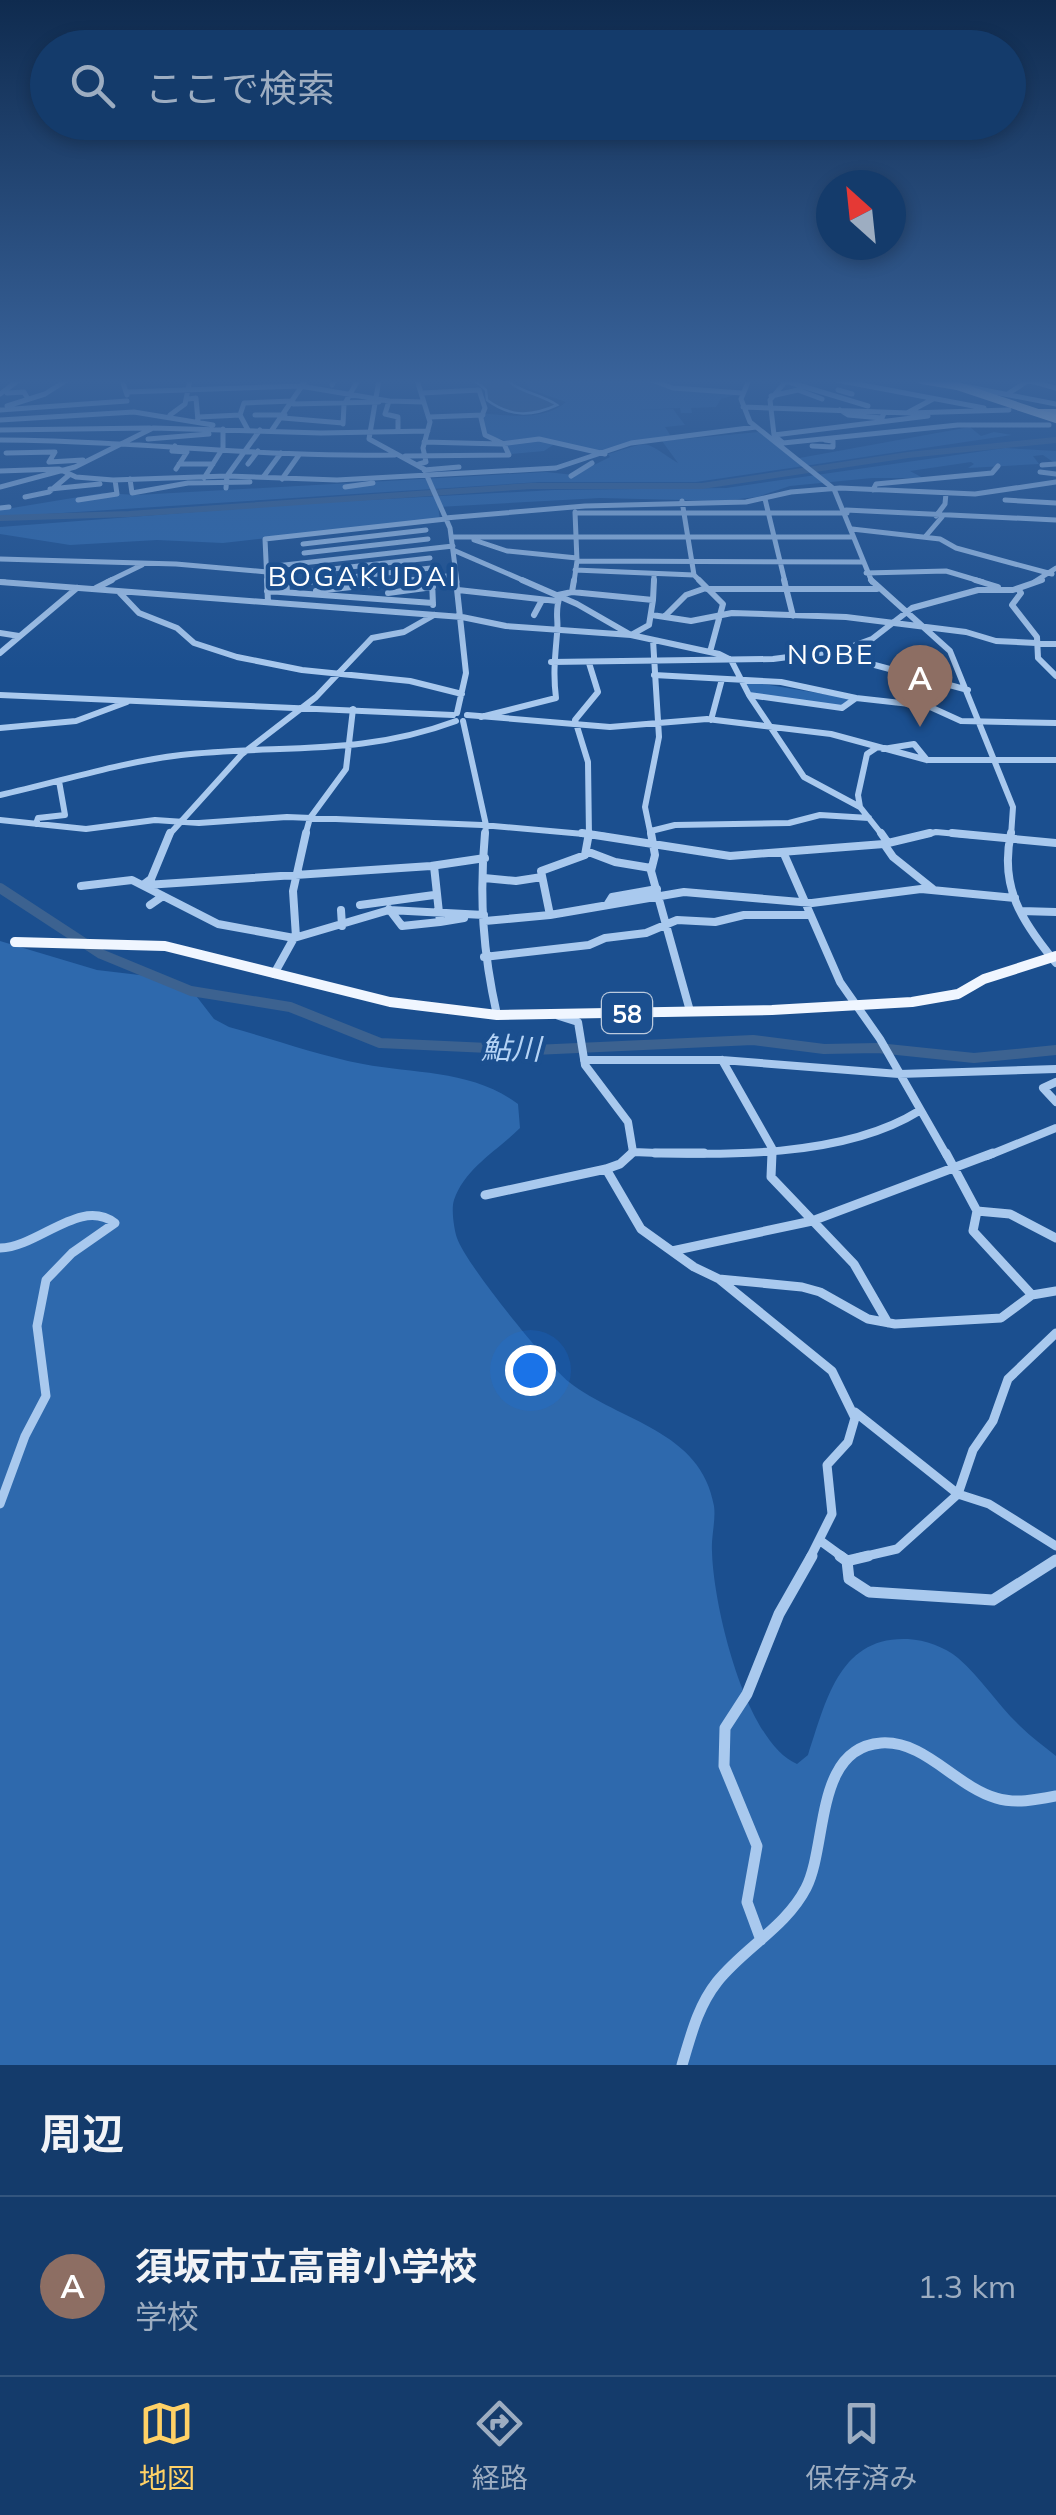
<!DOCTYPE html>
<html lang="ja">
<head>
<meta charset="utf-8">
<style>
  :root { --surface:#143b6b; --page:#214673; --text:#f1f3f6; --muted:#9dadc1; --line:#33557e; --accent:#ffd166 }
  body { margin:0; font-family:Mulish,"Noto Sans JP",sans-serif; background:var(--page); color:var(--text) }
  .compass { position:absolute; left:816px; top:170px; width:90px; height:90px; border-radius:50%; background:var(--surface); box-shadow:0 5px 15px #0003; rotate:333deg }
  .you { position:absolute; left:530px; top:1370px; width:35px; height:35px; margin:-25px; border:8px solid #fff; border-radius:50%; background:#1a73e8; box-shadow:0 0 0 15px #1a73e833 }
  .badge { display:grid; place-items:center; width:65px; height:65px; border-radius:50%; background:var(--accent); color:#fff; font-size:32px; font-weight:700 }
  .pin { position:absolute; translate:-50% -82px; filter:drop-shadow(0 2px 5px #0008) }
  .pin::after { content:''; position:absolute; top:52px; width:35px; height:30px; background:inherit; clip-path:polygon(0 0,100% 0,50% 100%) }
  .list { margin:0; padding:0; list-style:none }
  h2 { display:flex; justify-content:space-between; align-items:center; height:130px; margin:0; padding:0 40px; font-size:42px }
  h2 small { font-size:32px; font-weight:400; color:var(--muted) }
  .list li { display:grid; grid-template-columns:65px 1fr auto; gap:30px; align-items:center; box-sizing:border-box; height:180px; padding:0 40px; border-top:2px solid var(--line) }
  .list b { display:block; font-size:38px; white-space:nowrap }
  .list p { margin:0; font-size:32px; white-space:nowrap; color:var(--muted) }
  .list em { font-size:32px; font-style:normal; color:var(--muted) }
  .icon { flex:none; width:55px; height:55px; fill:none; stroke:currentColor; stroke-width:2; stroke-linecap:round; stroke-linejoin:round }
  .map { position:relative; flex:none; width:1056px; height:2065px; overflow:hidden }
  .search { position:absolute; background:var(--surface); box-shadow:0 5px 15px #0003; left:30px; right:30px; top:30px; height:110px; display:flex; align-items:center; gap:25px; box-sizing:border-box; padding:0 35px; border-radius:55px; color:var(--muted); font-size:38px }
  .sheet { height:310px; background:var(--surface) }
  nav { display:flex; justify-content:space-around; align-items:center; box-sizing:border-box; height:140px; border-top:2px solid var(--line); background:var(--surface); font-size:28px; color:var(--muted) }
  nav a { display:grid; justify-items:center; gap:5px }
  nav .on { color:var(--accent) }
  .map>svg:first-child { display:block }
</style>
</head>
<body>
<div class="map">
<svg width="1056" height="2065" viewBox="0 0 1056 2065">
  <rect width="100%" height="100%" fill="#1b4f8f"/>
  <path fill="#2e69ad" d="M530 380H652L661 385 738 394 721 399 716 407 691 408 692 413H681L680 408 637 410 673 409 685 425 665 427 672 438 632 442 605 452 556 443 544 451 511 454 503 440 486 435 485 425 476 413C500 414 543 423 566 402L529 389 526 383Z
    M970 427 981 436 994 432 1012 435 696 482H540L0 517V510L103 493 137 495 546 472 574 475 610 457 608 454C653 441 640 439 678 463L662 441 759 432 794 459Z
    M1005 448 1056 451V464L1043 455 1033 456 1039 464 968 468 974 464 971 462 910 471 923 478H872L790 486 757 497 721 501 600 498 438 507 440 519 223 543 157 540 70 545 0 534V527L313 503 554 490 726 488Z
    M745 681 854 699 841 707 752 695Z
    M0 941 97 970 165 978 190 988 214 1019 229 1027C273 1039 317 1055 363 1064 416 1074 473 1070 518 1104L520 1128C497 1151 465 1168 454 1200 451 1209 454 1229 457 1238 465 1263 547 1364 569 1382 620 1422 701 1430 714 1506 716 1520 711 1537 712 1551 713 1604 745 1742 797 1764L808 1755C826 1701 839 1636 908 1639 925 1640 945 1647 958 1658 982 1679 998 1705 1020 1726 1031 1737 1044 1746 1056 1756V2065H0Z"/>
  <path fill="#3c6290" stroke="#9cc4f0" stroke-width="2.5" d="M474 380H507C517 391 543 395 557 405 531 417 510 417 487 400L486 390Z"/>
  <g fill="none" stroke-linecap="round" stroke-linejoin="round">
    <path stroke="#3c6290" stroke-width="6" d="M0 518 129 514 531 486H702L908 455 1056 440"/>
    <path stroke="#3c6290" stroke-width="10" d="M0 888 101 954 191 991 290 1007 380 1043 534 1050 753 1040 824 1049 878 1048 974 1058 1056 1050"/>
    <path stroke="#a9c9ee" stroke-width="5" d="M122 380 127 395
      M379 380 369 439 424 469 450 528 457 582
      M417 380 430 422 423 448 426 462 419 464
      M652 380 673 388 742 393
      M749 380 741 399 750 422 834 489 872 582
      M782 380 868 406
      M836 380 984 408
      M1027 380 1056 388
      M332 385 335 380
      M958 385 1056 404
      M838 390 852 394
      M127 392 300 386 389 401 423 402
      M7 393 24 392 28 399
      M422 393 479 390 485 408 481 418 485 435 504 444
      M1009 393 1029 380
      M0 394 19 380
      M771 396 798 390 822 399
      M188 399 196 398 198 421
      M389 401 385 414 398 417V431
      M293 404 379 402
      M7 406 45 394 67 380
      M743 407 909 413 1009 410
      M0 410 127 401
      M840 410 848 415 882 418 884 413
      M907 413 933 399
      M170 415 185 404 190 380
      M255 415H285
      M199 417 240 415
      M429 417 483 415
      M283 418 343 423
      M0 420 134 412 213 425
      M343 424 344 405 358 380
      M0 430 150 428
      M248 430 240 415 244 403 293 401
      M260 430 227 476 337 480 556 468 631 443 756 427
      M272 430 306 380
      M774 435 928 416
      M774 435 770 400 786 381
      M776 437 783 443 958 425H1049
      M148 439 209 434
      M0 440C132 440 263 458 395 455
      M424 442 501 444 539 439 605 454
      M175 446 172 451 187 452 176 469
      M812 446 833 447V441L825 440
      M6 453 55 452 49 462 83 460
      M405 456 509 455 504 444
      M179 464H213
      M248 464 258 451
      M1042 465 1056 464
      M424 470 459 467
      M0 471 59 469 76 477 113 480 227 476 226 488
      M1040 472 1056 474
      M264 476 281 453
      M571 476 592 463
      M204 478 223 448V429
      M130 479 132 493 188 483 250 482
      M282 479 299 455
      M0 487 75 467 153 428 321 433 428 431
      M345 487 373 483
      M50 489 100 484
      M873 490 876 484 992 473 998 466
      M25 497 49 492 69 475
      M765 499 785 582
      M78 500 117 494 115 480
      M1005 500 1056 503
      M682 501 694 575 701 582
      M0 508 9 507
      M846 510 1056 520
      M575 513H847
      M936 516 945 504 946 493
      M445 518 585 506 746 502 791 492 840 488 975 494 1056 482
      M852 529 940 539 956 548 1052 574
      M452 537H853
      M925 537 942 517
      M474 540 507 551 577 558
      M303 544 426 530
      M453 550 527 582
      M304 553 428 539
      M0 559 176 564 267 572
      M577 561 862 562
      M285 565 286 582
      M267 567 453 546
      M575 570 694 575
      M306 572 430 558
      M866 573 946 571 983 582
      M432 574V582
      M0 582H5
      M107 582 142 565
      M267 582 265 539 446 519
      M307 582 431 568
      M391 582 456 575
      M574 582 577 561 575 512
      M654 582V574
      M1034 582 1056 568"/>
    <path stroke="#a9c9ee" stroke-width="6" d="M267 580 268 602
      M286 580 287 592
      M432 580 433 605
      M456 580 466 673 457 713
      M522 580 577 604 631 635 649 625 653 600 572 592 558 595
      M699 580 723 604 710 652
      M784 580 793 616
      M871 580 950 651 1013 807 1011 836
      M975 580 998 587
      M0 582 462 617 506 626 631 635 719 654 731 660 749 695 804 777 860 807 883 836
      M307 582 326 580
      M96 588 112 580
      M707 589H877
      M1018 589 1021 593 1012 605 1037 637 1038 658 1056 676
      M458 590 557 601
      M267 591 433 603
      M316 591 413 580
      M572 592 574 580
      M120 593 139 613 177 628 194 643 237 657 302 670 410 681 462 694
      M388 593 433 587
      M653 600 654 580
      M534 615 542 600
      M652 615 691 621 732 613 846 617 966 632 996 641 1056 644
      M665 616 686 595 706 588
      M0 633 19 636
      M842 650 871 664 968 690
      M0 653 77 588
      M551 662 773 659 842 650 872 639 912 608 978 590H1013L1042 580
      M654 675 781 682 856 698
      M0 695 453 715
      M749 695 842 708 856 698 928 706 961 721 1056 723
      M467 715 610 727 707 719 831 734 927 760H1056
      M481 717 556 698C553 674 555 658 557 634 559 619 554 612 560 596
      M711 720 722 679
      M463 721 486 825 485 836
      M0 728 76 721 127 702
      M883 749 914 744 927 760
      M0 795C59 782 121 762 181 755 279 744 359 757 456 721
      M860 807 858 795 867 754 876 748
      M0 820 86 829 155 820 199 823 287 817 482 825 606 836
      M36 824 38 818 65 815 59 781
      M651 831 675 825 789 823 820 815 869 818
      M168 836 242 754 316 697 372 638 404 632 434 615
      M305 836 310 818 346 769 353 709
      M589 836 588 762 575 720 598 692 589 663
      M651 836 645 807 659 737 653 640
      M919 836 936 832 979 836"/>
    <path stroke="#a9c9ee" stroke-width="8" d="M485 833C479 897 483 953 497 1015
      M582 833 730 856 884 844 930 833
      M651 833 655 855 651 871 690 1011
      M881 833 888 843
      M952 833 1056 843
      M1011 833C999 887 1022 922 1056 963
      M884 844 893 857 933 889
      M586 851 615 862 651 868
      M784 854 840 982 880 1039 947 1156
      M434 866 440 922 464 918
      M484 878 516 881 542 877
      M143 885 151 879 170 833
      M146 885 431 866 485 858
      M81 886 132 880 218 924 294 938
      M150 905 163 896
      M360 905 434 895
      M607 905 612 897 657 889
      M389 909 402 926 440 922
      M341 910 342 926
      M1021 911 1056 912
      M550 915 541 871 585 855 589 833
      M485 921 550 915 684 892 812 903 921 889 1015 898
      M296 937 293 891 306 833
      M484 957 589 945 605 938 646 933 677 920 715 922 744 915H810
      M274 974 294 938 389 910 484 915
      M559 1016 578 1022 585 1065 628 1122 633 1152
      M584 1060H722L899 1074 1056 1069
      M722 1060 772 1148V1156
      M1056 1082 1043 1088 1056 1102
      M629 1156 633 1152C720 1156 844 1158 919 1111
      M987 1156 1056 1128"/>
    <path stroke="#a9c9ee" stroke-width="9" d="M655 1153H704
      M772 1153 771 1177 854 1264 888 1323
      M946 1153 977 1211 973 1231 1032 1295
      M606 1169 641 1229 694 1267 719 1279 802 1287 820 1292 868 1319 895 1324 1001 1318 1032 1295 1056 1291
      M485 1195 606 1169 620 1164 632 1153
      M977 1211 1010 1214 1056 1238
      M0 1248C39 1247 80 1197 115 1223L72 1253 46 1280 37 1326 46 1396 25 1436 0 1504
      M672 1251 812 1221 993 1153
      M719 1279 832 1371 855 1418 848 1442 827 1465 832 1514 810 1558
      M855 1412 958 1494 989 1504 1056 1546
      M822 1542 844 1558
      M858 1558 897 1549 958 1494 973 1450 993 1421 1008 1379 1056 1333"/>
    <path stroke="#a9c9ee" stroke-width="11" d="M840 1556 847 1561
      M847 1561 868 1556
      M847 1561 849 1579 869 1592 993 1600 1056 1560
      M761 1940 747 1902 757 1846 724 1766 725 1728 747 1694 779 1614 812 1556
      M682 2065C691 2035 698 2006 717 1982 744 1948 786 1927 806 1888 828 1845 814 1748 881 1743 925 1740 955 1786 996 1798 1015 1804 1036 1800 1056 1796"/>
    <path stroke="#f0f6ff" stroke-width="6" d="M1034 412H1056"/>
    <path stroke="#f0f6ff" stroke-width="10" d="M15 942 165 946 390 1002 497 1015 772 1010 912 1002 958 994 984 979 1056 956"/>
    <path stroke="#fff" stroke-width="8" d="M922 380 957 386 1056 419"/>
  </g>
  <linearGradient id="sky" x2="0" y2="1"><stop stop-color="#0f2b4f"/><stop offset="0.57" stop-color="#39639b"/><stop offset="1" stop-color="#39639b" stop-opacity="0"/></linearGradient>
  <rect width="1056" height="669" fill="url(#sky)"/>
  <g text-anchor="middle" dominant-baseline="central" stroke-width="9" stroke-linejoin="round" paint-order="stroke">
    <rect fill="#1b4f8f" stroke="#bbcadd" stroke-width="2.5" x="602" y="993" width="50" height="40" rx="8"/>
    <g font-size="25" font-weight="bold" fill="#fff">
      <text x="627" y="1013">58</text>
    </g>
    <g font-size="28" letter-spacing="2.5" fill="#fff" stroke="#1b4f8f">
      <text x="363" y="575">BOGAKUDAI</text>
      <text x="831" y="653">NOBE</text>
    </g>
    <g font-size="30" font-style="italic" fill="#b5d3f5" stroke="#1b4f8f">
      <text transform="translate(511 1048) rotate(1)">鮎川</text>
    </g>
  </g>
</svg>
<svg class="compass" viewBox="-18 -18 36 36"><path d="M0-13l5 13h-10z" fill="#e53935"/><path d="M0 13l5-13h-10z" fill="#9dadc1"/></svg>
<div class="you"></div>
<div class="pin badge" style="left:920px;top:727px;background:#8d6e63">A</div>
<div class="search"><svg class="icon" aria-label="search" viewBox="0 0 24 24"><circle cx="10" cy="10" r="6"/><path d="M15 15l6 6"/></svg>ここで検索</div>
</div>
<section class="sheet">
<h2>周辺<small></small></h2>
<ul class="list">
<li><span class="badge" style="background:#8d6e63">A</span><div><b>須坂市立高甫小学校</b><p>学校</p></div><em>1.3 km</em></li>
</ul>
</section>
<nav>
<a class="on"><svg class="icon" aria-label="map" viewBox="0 0 24 24"><path d="M3 6l6-2 6 2 6-2v14l-6 2-6-2-6 2zM9 4v14M15 6v14"/></svg>地図</a>
<a><svg class="icon" aria-label="directions" viewBox="0 0 24 24"><path d="M12 3l9 9-9 9-9-9zM9 14v-3h6M13 9l2 2-2 2"/></svg>経路</a>
<a><svg class="icon" aria-label="saved" viewBox="0 0 24 24"><path d="M7 4h10v16l-5-4-5 4z"/></svg>保存済み</a>
</nav>
</body>
</html>
